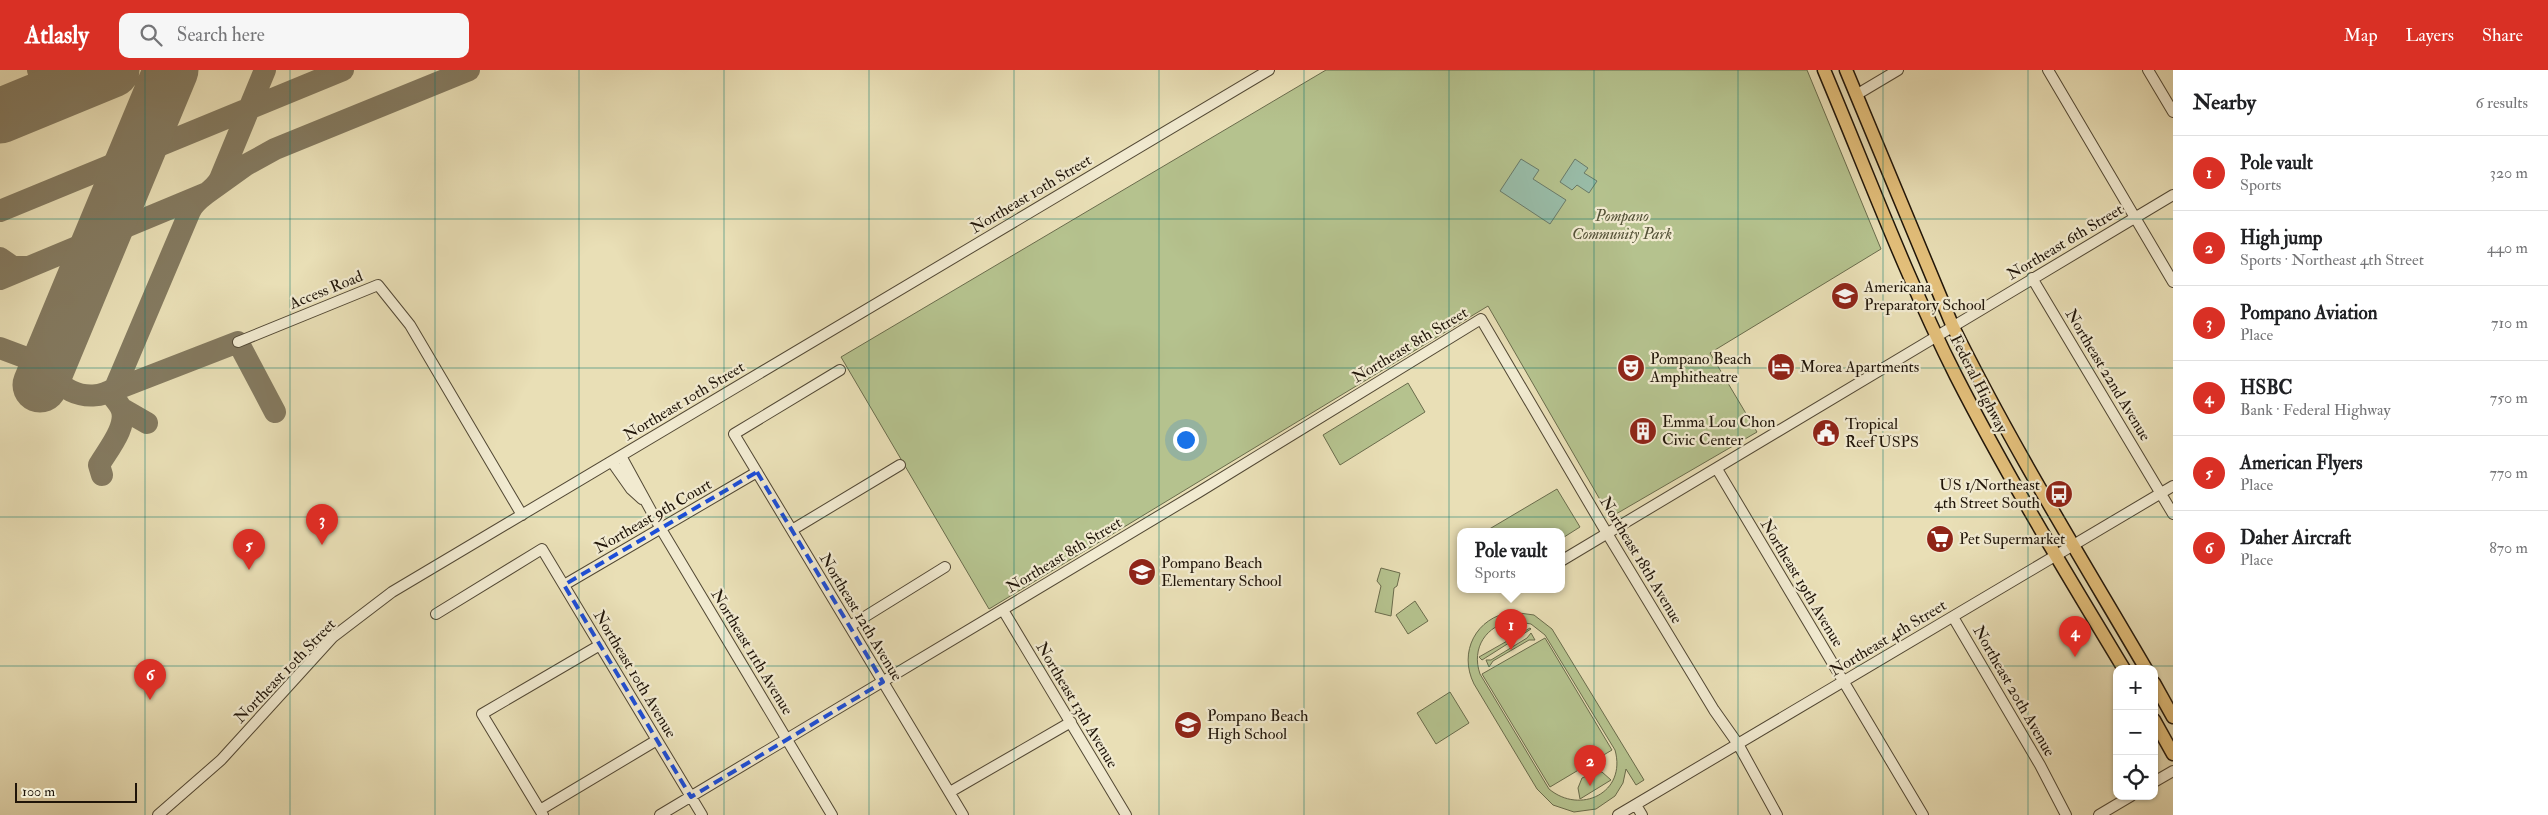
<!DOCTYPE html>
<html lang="en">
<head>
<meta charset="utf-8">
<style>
  :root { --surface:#fff; --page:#f6f6f6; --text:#202124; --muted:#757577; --line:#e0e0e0; --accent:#d93025 }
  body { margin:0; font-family:"IM FELL Double Pica",serif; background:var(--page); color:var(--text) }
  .controls { position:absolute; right:15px; bottom:15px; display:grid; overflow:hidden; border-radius:10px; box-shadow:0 1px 4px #0004 }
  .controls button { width:45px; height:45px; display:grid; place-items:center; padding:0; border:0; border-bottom:1px solid var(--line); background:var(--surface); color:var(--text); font:25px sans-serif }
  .scale { position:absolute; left:15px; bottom:12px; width:122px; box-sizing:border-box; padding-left:5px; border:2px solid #201509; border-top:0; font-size:14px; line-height:18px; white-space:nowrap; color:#201509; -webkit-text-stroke:4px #f1ead0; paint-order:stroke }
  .you { position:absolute; left:1185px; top:369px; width:18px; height:18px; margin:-12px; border:4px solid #fff; border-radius:50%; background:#1a73e8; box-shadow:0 0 0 8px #1a73e833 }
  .badge { display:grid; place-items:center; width:32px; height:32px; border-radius:50%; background:var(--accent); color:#fff; font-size:16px; font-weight:700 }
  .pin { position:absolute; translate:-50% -41px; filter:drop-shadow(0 1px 2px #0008) }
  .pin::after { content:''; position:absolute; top:26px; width:18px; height:15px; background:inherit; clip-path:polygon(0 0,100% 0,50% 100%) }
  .popup { position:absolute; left:1457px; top:458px; width:108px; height:65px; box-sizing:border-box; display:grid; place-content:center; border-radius:10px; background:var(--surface); filter:drop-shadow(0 1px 4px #0005); font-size:16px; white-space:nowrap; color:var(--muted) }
  .popup b { font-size:19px; color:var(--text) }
  .popup::after { content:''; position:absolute; left:50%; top:100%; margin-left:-10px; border:10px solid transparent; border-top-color:var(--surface) }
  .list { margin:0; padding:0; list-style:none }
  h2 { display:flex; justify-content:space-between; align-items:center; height:65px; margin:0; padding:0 20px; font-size:21px }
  h2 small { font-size:16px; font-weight:400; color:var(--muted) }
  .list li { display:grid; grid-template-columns:32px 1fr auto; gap:15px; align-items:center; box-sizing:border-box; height:75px; padding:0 20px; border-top:1px solid var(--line) }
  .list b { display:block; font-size:19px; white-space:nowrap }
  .list p { margin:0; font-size:16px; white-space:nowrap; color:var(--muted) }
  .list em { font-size:16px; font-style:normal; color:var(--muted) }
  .icon { flex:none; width:28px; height:28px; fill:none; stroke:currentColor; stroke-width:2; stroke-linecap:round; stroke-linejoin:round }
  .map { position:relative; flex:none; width:2173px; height:745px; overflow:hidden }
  header { display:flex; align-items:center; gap:30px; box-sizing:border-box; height:70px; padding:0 25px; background:var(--accent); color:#fff }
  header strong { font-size:24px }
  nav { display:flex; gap:28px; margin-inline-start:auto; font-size:18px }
  .search { width:350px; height:45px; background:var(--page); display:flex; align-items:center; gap:12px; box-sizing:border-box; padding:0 18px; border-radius:10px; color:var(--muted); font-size:19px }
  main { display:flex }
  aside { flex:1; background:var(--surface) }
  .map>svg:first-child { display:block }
</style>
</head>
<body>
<header>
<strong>Atlasly</strong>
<div class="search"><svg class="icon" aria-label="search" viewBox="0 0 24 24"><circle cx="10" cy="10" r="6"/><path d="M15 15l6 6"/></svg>Search here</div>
<nav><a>Map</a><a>Layers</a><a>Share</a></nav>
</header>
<main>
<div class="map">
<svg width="2173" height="745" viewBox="0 0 2173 745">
  <rect width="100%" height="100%" fill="#e9dfb6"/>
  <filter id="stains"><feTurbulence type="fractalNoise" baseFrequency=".004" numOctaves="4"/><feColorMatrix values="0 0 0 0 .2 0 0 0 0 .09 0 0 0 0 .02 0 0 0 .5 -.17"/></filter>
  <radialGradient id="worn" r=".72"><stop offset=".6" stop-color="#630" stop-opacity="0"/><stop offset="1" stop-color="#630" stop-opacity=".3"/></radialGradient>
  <path fill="#b5c28e" stroke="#6a6c4c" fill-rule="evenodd" d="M1326 0H1807L1881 179 1710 283 1757 362 1616 444 1606 440 1488 236 989 539 841 287Z
    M1408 313 1425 342 1340 395 1323 365Z
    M1557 419 1580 457 1561 469V461H1486Z
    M1381 498 1400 503 1397 516 1394 518 1391 546 1375 542 1381 516 1377 511Z
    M1415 531 1428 551 1408 564 1396 545Z
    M1512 542 1534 545 1552 559 1644 710 1636 715 1626 699 1623 713 1615 726 1596 739 1574 742 1553 735 1537 719 1474 614C1458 582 1476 547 1512 542ZM1513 551 1531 554 1545 565 1615 680C1627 723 1580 745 1549 719L1480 604C1471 578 1486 555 1513 551Z
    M1530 558 1531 559 1482 590 1479 587Z
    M1531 563 1535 570H1529L1493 591 1489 597 1486 590H1491L1527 568Z
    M1545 568 1612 680 1550 717 1482 604Z
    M1450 622 1469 653 1436 674 1417 643Z
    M1596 702H1602L1611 710 1580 729 1578 718 1582 708Z"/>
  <path fill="#99bda9" stroke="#697a69" d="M1521 89 1539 100 1533 109 1566 130 1550 154 1500 121Z
    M1575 89 1588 98 1584 103 1597 111 1589 123 1577 115 1572 120 1560 112Z"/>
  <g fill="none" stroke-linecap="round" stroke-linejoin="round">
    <path stroke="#847a60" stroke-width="22" d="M38 0 49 26
      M0 141 343 0
      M0 188 13 197H28
      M0 209 207 123 246 95 275 79 469 0
      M0 278 48 296
      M53 284C44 318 89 337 115 318L190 141C197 126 213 123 220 109L265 0
      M121 338 147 353
      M102 405 99 395C107 381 129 355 121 338 118 332 113 327 109 322L238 272 275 342"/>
    <path stroke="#847a60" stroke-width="55" d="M0 46 112 0
      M40 315 171 0"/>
    <g stroke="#524834" stroke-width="12">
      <path id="minor" d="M2048 0 2173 212
        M2148 0 2173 42
        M1856 25 1898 0
        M2032 208 2173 444
        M238 272 378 215 410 255 522 445
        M840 300 734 364 963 745
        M621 386 661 459 832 745
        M612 392 631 419 642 429
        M1717 399 1923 745
        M792 460 900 395
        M1561 491 2173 125
        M564 515 757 402
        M1003 540 1126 745
        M436 544 542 479 702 745
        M1953 547 2040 695 2066 745
        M850 556 945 497
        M2154 712 2173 701
        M950 722 1071 652
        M1636 735 1642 745
        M540 740 657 670
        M158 745 221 690 333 567 392 522 1269 0
        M543 745 482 644 600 575
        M660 745 1199 422 1481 249 1602 455 1714 640 1738 674 1777 745
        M1618 745 2173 416
        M2099 745 2131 726"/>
    </g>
    <g stroke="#201509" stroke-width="15">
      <path id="major" d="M1824 0C1867 102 1906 207 1956 306 2007 406 2066 503 2124 599
        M1846 0 1953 257C2011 375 2080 486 2146 599
        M2154 613 2173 647
        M2154 650 2173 684"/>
    </g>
    <use href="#minor" stroke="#f1ead0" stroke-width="10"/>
    <use href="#major" stroke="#e4c07b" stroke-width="12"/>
  </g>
  <path fill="none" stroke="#1d4ed8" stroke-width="4" stroke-dasharray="10 6" stroke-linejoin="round" d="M757 402 883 612 691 727 564 515Z"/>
  <path fill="none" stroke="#0f766e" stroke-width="1" stroke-opacity="0.55" d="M145 0V745M290 0V745M435 0V745M579 0V745M724 0V745M869 0V745M1014 0V745M1159 0V745M1304 0V745M1449 0V745M1594 0V745M1738 0V745M1883 0V745M2028 0V745M0 149H2173M0 298H2173M0 447H2173M0 596H2173"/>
  <defs>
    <g id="school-disc" transform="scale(1.4375)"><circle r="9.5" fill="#8f2418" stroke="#f1ead0"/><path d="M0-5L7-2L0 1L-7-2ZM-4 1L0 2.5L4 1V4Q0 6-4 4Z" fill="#fff"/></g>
    <g id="hotel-disc" transform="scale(1.4375)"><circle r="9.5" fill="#8f2418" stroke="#f1ead0"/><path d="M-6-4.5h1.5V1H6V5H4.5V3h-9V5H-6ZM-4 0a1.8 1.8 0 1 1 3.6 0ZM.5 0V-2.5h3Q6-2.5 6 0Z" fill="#fff"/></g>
    <g id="theatre-disc" transform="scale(1.4375)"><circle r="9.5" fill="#8f2418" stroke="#f1ead0"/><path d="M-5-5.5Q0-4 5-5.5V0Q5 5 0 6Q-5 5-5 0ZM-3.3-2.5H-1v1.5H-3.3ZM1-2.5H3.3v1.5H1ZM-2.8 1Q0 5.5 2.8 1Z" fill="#fff"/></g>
    <g id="building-disc" transform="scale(1.4375)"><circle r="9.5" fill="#8f2418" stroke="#f1ead0"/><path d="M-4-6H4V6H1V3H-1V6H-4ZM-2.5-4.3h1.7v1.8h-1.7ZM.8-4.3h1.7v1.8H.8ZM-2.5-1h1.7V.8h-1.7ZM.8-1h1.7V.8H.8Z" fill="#fff"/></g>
    <g id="civic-disc" transform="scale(1.4375)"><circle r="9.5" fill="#8f2418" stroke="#f1ead0"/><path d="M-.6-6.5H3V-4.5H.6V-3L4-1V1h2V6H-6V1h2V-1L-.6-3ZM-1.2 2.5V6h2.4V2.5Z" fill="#fff"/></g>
    <g id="bus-disc" transform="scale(1.4375)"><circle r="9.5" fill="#8f2418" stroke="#f1ead0"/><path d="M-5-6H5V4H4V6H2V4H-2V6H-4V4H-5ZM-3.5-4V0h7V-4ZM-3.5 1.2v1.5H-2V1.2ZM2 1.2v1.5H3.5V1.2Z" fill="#fff"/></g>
    <g id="supermarket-disc" transform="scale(1.4375)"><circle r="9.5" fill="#8f2418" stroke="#f1ead0"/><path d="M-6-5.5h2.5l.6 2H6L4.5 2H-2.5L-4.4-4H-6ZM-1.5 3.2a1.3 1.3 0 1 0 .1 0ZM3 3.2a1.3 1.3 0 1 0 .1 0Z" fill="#fff"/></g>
  </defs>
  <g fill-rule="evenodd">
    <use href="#school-disc" x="1845" y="226"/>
    <use href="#hotel-disc" x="1781" y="297"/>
    <use href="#theatre-disc" x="1631" y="298"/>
    <use href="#building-disc" x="1643" y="361"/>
    <use href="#civic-disc" x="1826" y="363"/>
    <use href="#bus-disc" x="2059" y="424"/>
    <use href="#supermarket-disc" x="1940" y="469"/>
    <use href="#school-disc" x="1142" y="502"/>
    <use href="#school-disc" x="1188" y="655"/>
  </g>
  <g text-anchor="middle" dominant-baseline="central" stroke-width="4.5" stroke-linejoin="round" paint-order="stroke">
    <g font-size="16" fill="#201509" stroke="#f1ead0">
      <text transform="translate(1031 124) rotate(-31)">Northeast 10th Street</text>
      <text transform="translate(2065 172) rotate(-31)">Northeast 6th Street</text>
      <text transform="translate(326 220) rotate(-22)">Access Road</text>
      <text transform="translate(1410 275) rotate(-31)">Northeast 8th Street</text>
      <text transform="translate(2108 305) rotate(59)">Northeast 22nd Avenue</text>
      <text transform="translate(1979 314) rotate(63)">Federal Highway</text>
      <text transform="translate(684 331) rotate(-31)">Northeast 10th Street</text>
      <text transform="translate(653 446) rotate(-30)">Northeast 9th Court</text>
      <text transform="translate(1064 485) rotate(-31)">Northeast 8th Street</text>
      <text transform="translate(1641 490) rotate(59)">Northeast 18th Avenue</text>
      <text transform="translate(1802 513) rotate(59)">Northeast 19th Avenue</text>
      <text transform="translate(861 547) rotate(59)">Northeast 12th Avenue</text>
      <text transform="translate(1888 568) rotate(-31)">Northeast 4th Street</text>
      <text transform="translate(752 582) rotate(59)">Northeast 11th Avenue</text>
      <text transform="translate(285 601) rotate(-46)">Northeast 10th Street</text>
      <text transform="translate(635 604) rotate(59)">Northeast 10th Avenue</text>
      <text transform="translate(2014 621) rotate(60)">Northeast 20th Avenue</text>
      <text transform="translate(1077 635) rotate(59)">Northeast 13th Avenue</text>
    </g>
    <g font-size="16" font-style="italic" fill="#545238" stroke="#f1ead0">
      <text x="1622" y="146">Pompano<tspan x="1622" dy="18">Community Park</tspan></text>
    </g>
    <g font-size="16" fill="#201509" stroke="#f1ead0" text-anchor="start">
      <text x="1864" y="217">Americana<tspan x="1864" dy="18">Preparatory School</tspan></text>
      <text x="1650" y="289">Pompano Beach<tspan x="1650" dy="18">Amphitheatre</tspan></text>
      <text x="1800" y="297">Morea Apartments</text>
      <text x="1662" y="352">Emma Lou Chon<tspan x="1662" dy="18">Civic Center</tspan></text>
      <text x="1845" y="354">Tropical<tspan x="1845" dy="18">Reef USPS</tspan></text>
      <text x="2040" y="415" text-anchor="end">US 1/Northeast<tspan x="2040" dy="18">4th Street South</tspan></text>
      <text x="1959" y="469">Pet Supermarket</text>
      <text x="1161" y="493">Pompano Beach<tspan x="1161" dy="18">Elementary School</tspan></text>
      <text x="1207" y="646">Pompano Beach<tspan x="1207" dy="18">High School</tspan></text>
    </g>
  </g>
  <rect width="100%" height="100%" filter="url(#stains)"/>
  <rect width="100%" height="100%" fill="url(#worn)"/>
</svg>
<div class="controls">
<button>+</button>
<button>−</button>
<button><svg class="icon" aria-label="locate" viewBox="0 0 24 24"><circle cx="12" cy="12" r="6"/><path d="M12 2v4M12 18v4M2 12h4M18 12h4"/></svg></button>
</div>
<div class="scale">100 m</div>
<div class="you"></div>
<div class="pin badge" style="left:1511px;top:580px">1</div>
<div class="popup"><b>Pole vault</b>Sports</div>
<div class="pin badge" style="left:1590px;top:716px">2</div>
<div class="pin badge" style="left:322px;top:475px">3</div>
<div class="pin badge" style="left:2075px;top:587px">4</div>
<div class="pin badge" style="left:249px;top:500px">5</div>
<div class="pin badge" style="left:150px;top:630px">6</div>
</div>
<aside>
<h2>Nearby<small>6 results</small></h2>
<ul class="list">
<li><span class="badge">1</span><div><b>Pole vault</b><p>Sports</p></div><em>320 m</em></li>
<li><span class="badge">2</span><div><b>High jump</b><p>Sports · Northeast 4th Street</p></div><em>440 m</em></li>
<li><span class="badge">3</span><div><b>Pompano Aviation</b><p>Place</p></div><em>710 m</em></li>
<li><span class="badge">4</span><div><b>HSBC</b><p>Bank · Federal Highway</p></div><em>750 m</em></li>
<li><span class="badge">5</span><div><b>American Flyers</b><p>Place</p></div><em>770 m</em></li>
<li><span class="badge">6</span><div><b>Daher Aircraft</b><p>Place</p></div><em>870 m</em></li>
</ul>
</aside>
</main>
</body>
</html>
